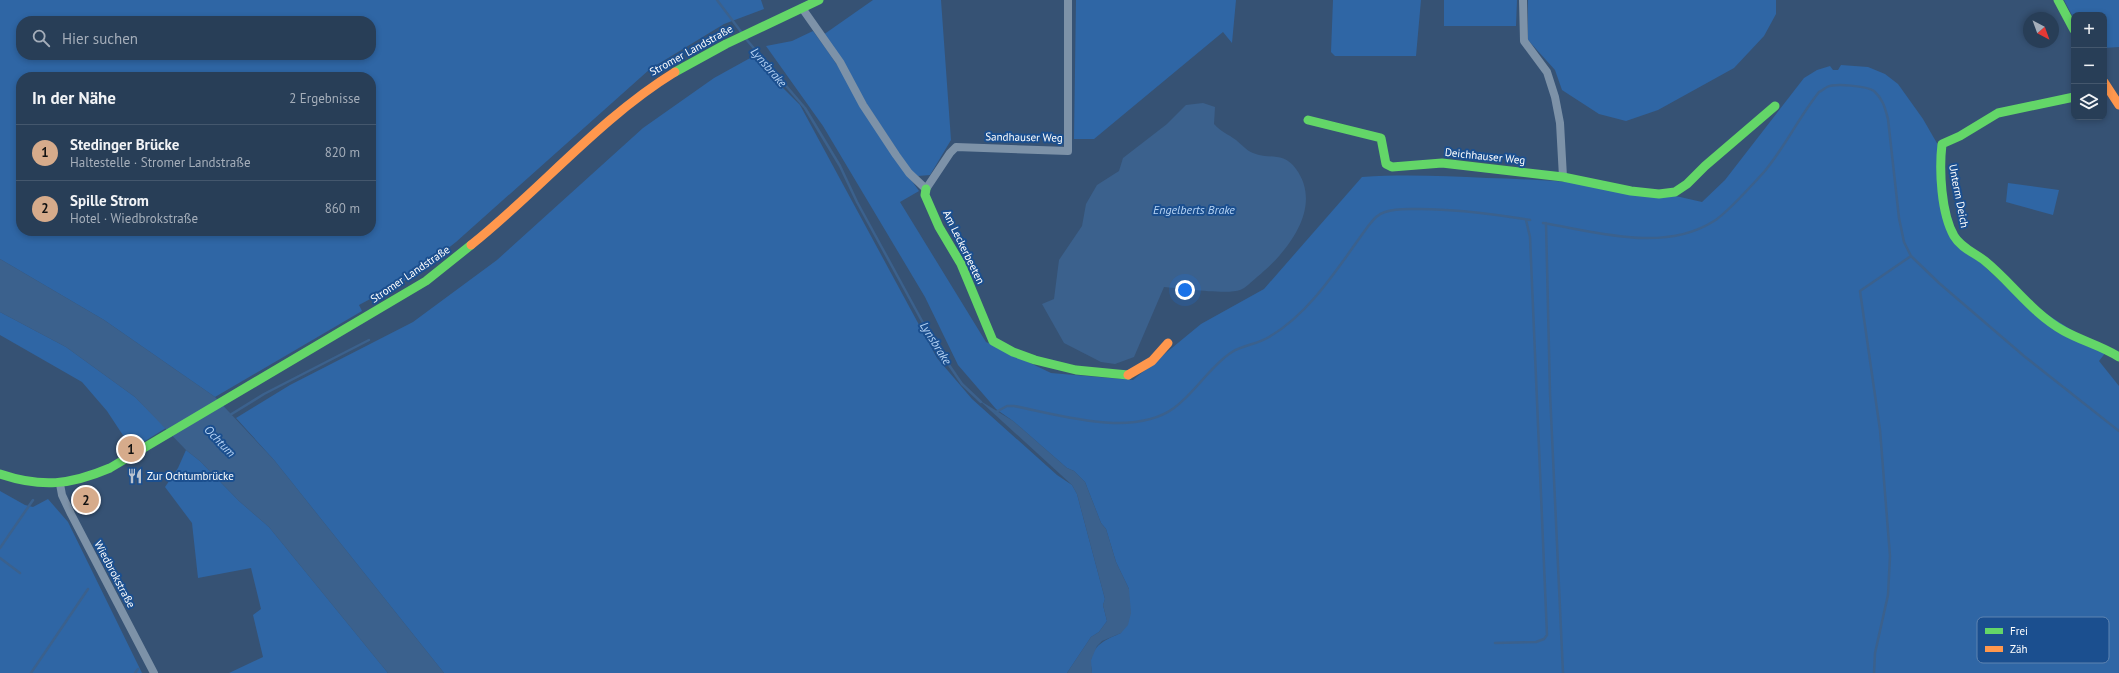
<!DOCTYPE html>
<html lang="de">
<head>
<meta charset="utf-8">
<style>
  :root { --surface:#283e57; --page:#344961; --text:#f1f3f6; --muted:#a5aeba; --line:#44576d; --accent:#d6ab8b }
  body { margin:0; font-family:"PT Sans",sans-serif; background:var(--page); color:var(--text) }
  .controls { position:absolute; right:12px; top:12px; display:grid; overflow:hidden; border-radius:8px; box-shadow:0 2px 6px #0003 }
  .controls button { width:36px; height:36px; display:grid; place-items:center; padding:0; border:0; border-bottom:1px solid var(--line); background:var(--surface); color:var(--text); font:20px sans-serif }
  .compass { position:absolute; left:2023px; top:12px; width:36px; height:36px; border-radius:50%; background:var(--surface); box-shadow:0 2px 6px #0003; rotate:139deg }
  .you { position:absolute; left:1185px; top:290px; width:14px; height:14px; margin:-10px; border:3px solid #fff; border-radius:50%; background:#1a73e8; box-shadow:0 0 0 6px #1a73e833 }
  .badge { display:grid; place-items:center; width:26px; height:26px; border-radius:50%; background:var(--accent); color:#111; font-size:13px; font-weight:700 }
  .pin { position:absolute; translate:-50% -50%; border:2px solid #fff; box-shadow:0 1px 4px #0006 }
  .list { margin:0; padding:0; list-style:none }
  h2 { display:flex; justify-content:space-between; align-items:center; height:52px; margin:0; padding:0 16px; font-size:17px }
  h2 small { font-size:13px; font-weight:400; color:var(--muted) }
  .list li { display:grid; grid-template-columns:26px 1fr auto; gap:12px; align-items:center; box-sizing:border-box; height:56px; padding:0 16px; border-top:1px solid var(--line) }
  .list b { display:block; font-size:15px; white-space:nowrap }
  .list p { margin:0; font-size:13px; white-space:nowrap; color:var(--muted) }
  .list em { font-size:13px; font-style:normal; color:var(--muted) }
  .icon { flex:none; width:22px; height:22px; fill:none; stroke:currentColor; stroke-width:2; stroke-linecap:round; stroke-linejoin:round }
  .map { position:relative; flex:none; width:2119px; height:673px; overflow:hidden }
  .search { position:absolute; background:var(--surface); box-shadow:0 2px 6px #0003; left:16px; top:16px; width:360px; height:44px; display:flex; align-items:center; gap:10px; box-sizing:border-box; padding:0 14px; border-radius:16px; color:var(--muted); font-size:15px }
  .panel { position:absolute; background:var(--surface); box-shadow:0 2px 6px #0003; left:16px; top:72px; width:360px; height:164px; border-radius:16px }
  .map>svg:first-child { display:block }
</style>
</head>
<body>
<div class="map">
<svg width="2119" height="673" viewBox="0 0 2119 673">
  <rect width="100%" height="100%" fill="#365274"/>
  <path fill="#2f66a5" fill-rule="evenodd" d="M0 0H761L764 9 724 24 650 69 456 242 411 277 359 305 362 311 215 397 104 320 0 259ZM21 21H371V55H21ZM21 77H371V231H21Z
    M873 0H941L951 140 930 175 918 176 911 171 866 103 843 60 823 35Z
    M1076 0H1236L1232 43 1223 32 1094 139H1074Z
    M1333 0H1421L1416 56H1335L1331 52Z
    M1444 0H1517L1516 26H1444Z
    M1528 0H1776V14L1764 36 1734 68 1658 110 1626 121 1599 114 1562 90 1555 70 1528 40Z
    M2064 0H2119V47L2104 48V15H2074V19Z
    M813 31C852 82 881 139 919 191L900 202 986 342 1051 373 1133 380 1201 324 1264 289 1362 177C1404 174 1445 176 1487 178 1559 180 1632 185 1702 202L1725 180 1804 78 1817 70 1830 66 1833 70H1838L1841 65 1868 67 1885 74 1898 84 1923 119 1938 145 1944 218 1982 264 2012 292 2106 352 2099 361 2119 386V673H1092C1092 669 1090 664 1091 660 1094 643 1108 639 1121 633L1129 589 1116 562 1106 529 1101 523 1085 482 1074 471 1067 468 1013 421 996 409 958 365 925 297 823 126 766 46 792 41Z
    M752 57 800 105 937 358 972 399 1057 475 1072 485 1077 494 1105 599 1103 605 1107 621 1099 632 1091 637 1067 673H444L274 460 236 418 290 385 413 322 497 260 643 128 714 78Z
    M2008 183 2059 190 2053 215 2006 202Z
    M0 312 66 347 135 397 166 428 132 449 107 411 82 382 0 335Z
    M186 450 200 461 239 501 269 527 388 673H229L263 657 253 615 261 609 251 568 198 578 192 523 165 487 178 468Z
    M0 491 25 505 33 507 48 499 68 522 142 673H0Z"/>
  <path fill="#3b618d" d="M1203 103 1215 107 1214 124C1221 132 1228 134 1236 140 1241 144 1247 151 1253 153 1270 160 1283 151 1296 169 1324 207 1287 253 1257 277 1252 281 1246 288 1240 290 1228 295 1180 288 1164 287L1134 357 1115 364 1101 362 1064 343 1042 304 1054 299 1059 260 1082 226 1086 204 1097 185 1119 171 1123 158 1167 124 1186 105Z
    M0 259 104 320 215 397 274 460 444 673H388L269 527 239 501 200 461 186 450 135 397 66 347 0 312Z
    M979 400 1013 421 1067 468 1074 471 1085 482 1101 523 1106 529 1116 562 1129 589 1131 613 1128 625 1121 633 1102 641 1097 646 1091 660 1092 673H1067L1091 637 1099 632 1107 621 1103 605 1105 599 1077 494 1072 485Z"/>
  <g fill="none" stroke-linecap="round" stroke-linejoin="round">
    <path stroke="#3b618d" stroke-width="2.5" d="M717 0 742 33
      M746 39 805 108 840 166 857 202 934 343 962 384 981 402
      M1543 223C1597 232 1664 253 1714 221 1726 214 1754 183 1764 172 1785 147 1799 117 1819 92 1822 91 1825 88 1827 87 1835 83 1867 86 1874 91 1883 99 1885 108 1888 119L1899 218 1904 242 1911 256 1939 283 2024 356 2119 431
      M1546 223 1550 393 1563 673
      M996 412 1007 406H1014C1060 415 1133 438 1174 408 1196 392 1210 366 1232 352 1243 345 1258 344 1269 337 1312 312 1340 264 1369 225 1374 219 1378 214 1385 212 1396 208 1408 209 1419 209 1457 209 1493 214 1530 220
      M230 415 264 394 369 340
      M0 548 33 500
      M0 558 20 573
      M1495 643 1536 642 1544 639 1547 635 1530 237 1526 220
      M31 673 88 589
      M135 673 138 669
      M1874 673 1875 653 1888 595 1890 556 1880 430 1860 291 1911 256"/>
    <path stroke="#7d92a8" stroke-width="8" d="M1523 0 1524 41 1547 72 1555 97 1560 123 1563 177
      M802 8 840 62 863 105 896 155 909 173 926 189 950 153 956 147 1068 151V0
      M60 484 62 495 71 514 154 673"/>
    <path stroke="#63d668" stroke-width="9" d="M2058 0 2074 30
      M675 72 726 44 819 0
      M2074 97 1998 113 1960 136 1942 144C1939 170 1941 213 1954 236 1961 248 1975 253 1985 261 2013 284 2032 313 2064 331 2082 341 2102 346 2119 357
      M1308 120 1381 138 1386 164 1392 167 1442 163 1563 177 1631 191 1659 194 1675 192 1687 184 1705 166 1775 106
      M926 189 925 195 939 227 961 264 993 341 1013 352 1035 360 1076 370 1128 375
      M0 474C42 488 70 485 110 468L426 281 471 245"/>
    <path stroke="#ff974d" stroke-width="9" d="M2104 82 2119 105
      M471 245C540 190 600 118 675 72
      M1128 375 1152 361 1168 343"/>
  </g>
  <defs>
    <g id="restaurant-bare" transform="scale(1.2)"><path d="M-5-6h1v4h1v-4h1v4h1v-4h1v5L-1.5 .5V6h-2V.5L-5-1ZM5-6V6H3V1.5H1.5Q1.5-4 5-6Z" fill="#b9c2ce" stroke="#1b4f8f" stroke-width="2.5" paint-order="stroke"/></g>
  </defs>
  <g fill-rule="evenodd">
    <use href="#restaurant-bare" x="135" y="476"/>
  </g>
  <g text-anchor="middle" dominant-baseline="central" stroke-width="4" stroke-linejoin="round" paint-order="stroke">
    <g font-size="11" fill="#fff" stroke="#1b4f8f">
      <text transform="translate(691 50) rotate(-29)">Stromer Landstraße</text>
      <text transform="translate(1024 137) rotate(1)">Sandhauser Weg</text>
      <text transform="translate(1485 156) rotate(6)">Deichhauser Weg</text>
      <text transform="translate(1959 196) rotate(79)">Unterm Deich</text>
      <text transform="translate(964 247) rotate(64)">Am Leckerbeeten</text>
      <text transform="translate(410 274) rotate(-34)">Stromer Landstraße</text>
      <text transform="translate(115 574) rotate(62)">Wiedbrokstraße</text>
    </g>
    <g font-size="11" fill="#fff" stroke="#1b4f8f" text-anchor="start">
      <text x="147" y="476">Zur Ochtumbrücke</text>
    </g>
    <g font-size="12" font-style="italic" fill="#b5d3f5" stroke="#1b4f8f">
      <text transform="translate(769 67) rotate(49)">Lynsbrake</text>
      <text x="1194" y="209">Engelberts Brake</text>
      <text transform="translate(936 343) rotate(58)">Lynsbrake</text>
      <text transform="translate(220 441) rotate(46)">Ochtum</text>
    </g>
  </g>
  <rect x="1977" y="617" width="132" height="46" rx="6" fill="#1b4f8f" stroke="#5f84b1" stroke-width="1"/>
  <rect x="1985" y="628" width="18" height="6" fill="#63d668"/>
  <rect x="1985" y="646" width="18" height="6" fill="#ff974d"/>
  <g font-size="11" fill="#fff">
    <text x="2010" y="635">Frei</text>
    <text x="2010" y="653">Zäh</text>
  </g>
</svg>
<div class="controls">
<button>+</button>
<button>−</button>
<button><svg class="icon" aria-label="layers" viewBox="0 0 24 24"><path d="M12 4l9 5-9 5-9-5zM3 14l9 5 9-5"/></svg></button>
</div>
<svg class="compass" viewBox="-18 -18 36 36"><path d="M0-13l5 13h-10z" fill="#e53935"/><path d="M0 13l5-13h-10z" fill="#a5aeba"/></svg>
<div class="you"></div>
<div class="pin badge" style="left:131px;top:449px">1</div>
<div class="pin badge" style="left:86px;top:500px">2</div>
<div class="search"><svg class="icon" aria-label="search" viewBox="0 0 24 24"><circle cx="10" cy="10" r="6"/><path d="M15 15l6 6"/></svg>Hier suchen</div>
<section class="panel">
<h2>In der Nähe<small>2 Ergebnisse</small></h2>
<ul class="list">
<li><span class="badge">1</span><div><b>Stedinger Brücke</b><p>Haltestelle · Stromer Landstraße</p></div><em>820 m</em></li>
<li><span class="badge">2</span><div><b>Spille Strom</b><p>Hotel · Wiedbrokstraße</p></div><em>860 m</em></li>
</ul>
</section>
</div>
</body>
</html>
